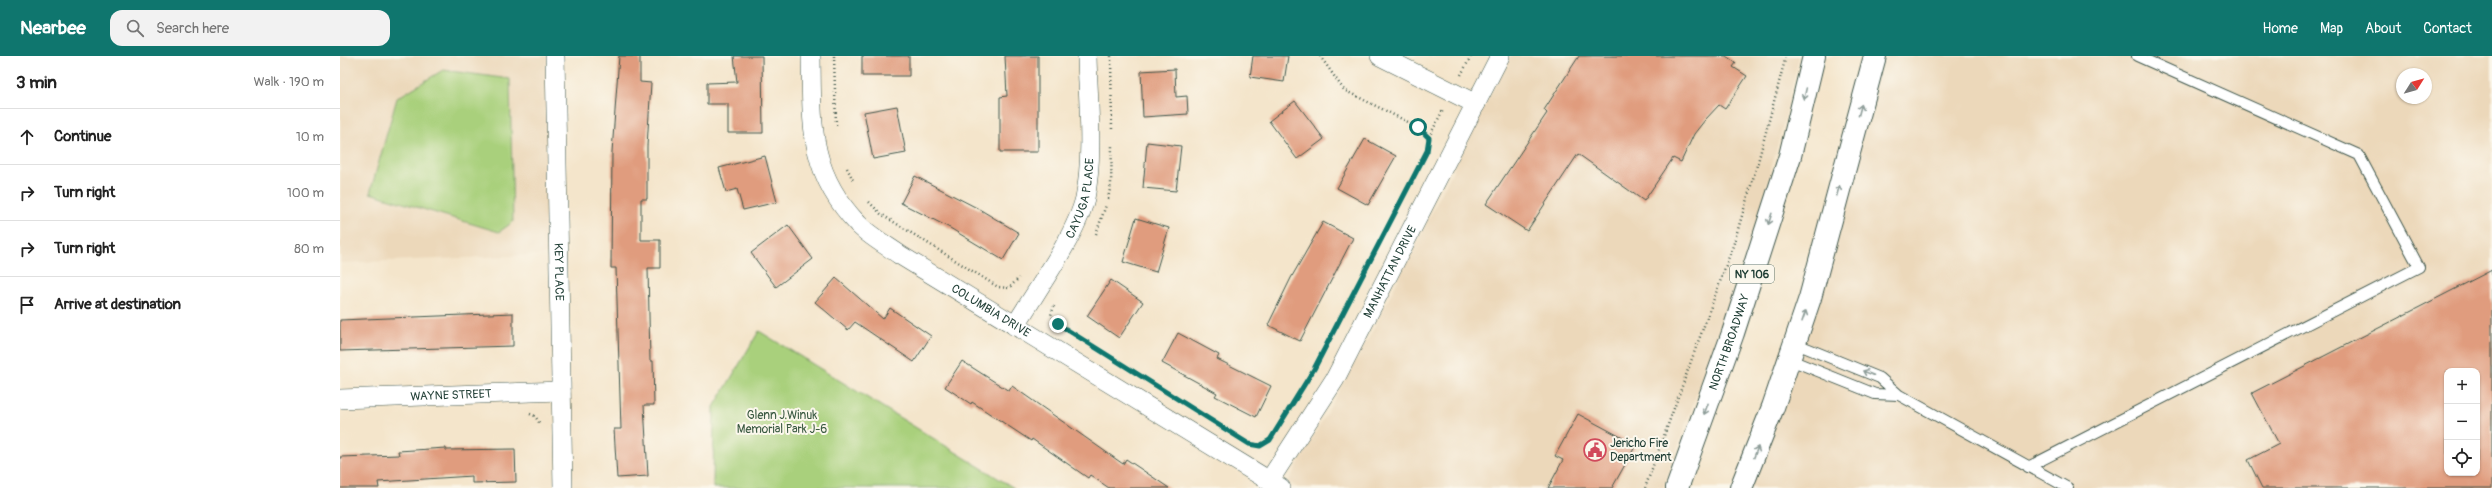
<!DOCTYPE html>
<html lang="en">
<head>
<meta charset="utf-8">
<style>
  :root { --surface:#fff; --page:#f2f2f2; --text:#222; --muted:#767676; --line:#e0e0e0; --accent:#0f766e }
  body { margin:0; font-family:Pangolin,sans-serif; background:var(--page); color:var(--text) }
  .controls { position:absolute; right:12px; bottom:12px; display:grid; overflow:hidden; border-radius:8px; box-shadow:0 1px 3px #0004 }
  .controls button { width:36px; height:36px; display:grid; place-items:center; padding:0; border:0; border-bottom:1px solid var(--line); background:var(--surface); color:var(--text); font:20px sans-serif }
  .compass { position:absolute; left:2056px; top:12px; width:36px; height:36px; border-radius:50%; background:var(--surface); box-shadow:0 1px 3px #0004; rotate:53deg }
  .stop { position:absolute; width:12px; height:12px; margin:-9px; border:3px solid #0f766e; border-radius:50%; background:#fff }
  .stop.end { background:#0f766e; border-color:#fff; box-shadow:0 1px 4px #0008 }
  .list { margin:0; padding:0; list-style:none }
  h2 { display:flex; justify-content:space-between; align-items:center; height:52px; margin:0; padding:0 16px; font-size:17px }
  h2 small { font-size:13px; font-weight:400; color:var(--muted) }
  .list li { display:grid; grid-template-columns:26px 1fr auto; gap:12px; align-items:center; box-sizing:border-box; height:56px; padding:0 16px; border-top:1px solid var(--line) }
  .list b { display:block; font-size:15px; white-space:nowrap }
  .list em { font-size:13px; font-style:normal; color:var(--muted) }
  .icon { flex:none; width:22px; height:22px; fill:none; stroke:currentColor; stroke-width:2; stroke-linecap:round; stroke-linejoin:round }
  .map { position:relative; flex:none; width:2152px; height:432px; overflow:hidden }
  header { display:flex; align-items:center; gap:24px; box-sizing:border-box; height:56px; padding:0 20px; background:var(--accent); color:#fff }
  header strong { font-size:19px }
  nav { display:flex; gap:22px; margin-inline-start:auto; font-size:14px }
  .search { width:280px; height:36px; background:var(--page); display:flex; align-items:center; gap:10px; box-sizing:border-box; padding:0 14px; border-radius:12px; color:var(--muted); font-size:15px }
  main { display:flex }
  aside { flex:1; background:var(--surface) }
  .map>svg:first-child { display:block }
</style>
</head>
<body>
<header>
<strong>Nearbee</strong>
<div class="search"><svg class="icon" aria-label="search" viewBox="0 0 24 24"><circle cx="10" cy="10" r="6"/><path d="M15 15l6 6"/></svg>Search here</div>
<nav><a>Home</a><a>Map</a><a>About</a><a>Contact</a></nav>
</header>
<main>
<aside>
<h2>3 min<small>Walk · 190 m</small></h2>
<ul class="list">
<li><svg class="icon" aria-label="ahead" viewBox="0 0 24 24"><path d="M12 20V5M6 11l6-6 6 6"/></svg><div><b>Continue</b></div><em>10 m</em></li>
<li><svg class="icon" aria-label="right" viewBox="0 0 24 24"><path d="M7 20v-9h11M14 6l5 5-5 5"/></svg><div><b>Turn right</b></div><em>100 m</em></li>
<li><svg class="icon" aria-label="right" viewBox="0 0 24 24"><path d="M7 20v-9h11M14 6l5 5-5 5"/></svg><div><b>Turn right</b></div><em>80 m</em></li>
<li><svg class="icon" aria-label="arrive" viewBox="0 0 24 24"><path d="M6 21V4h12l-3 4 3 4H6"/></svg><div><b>Arrive at destination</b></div></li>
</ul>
</aside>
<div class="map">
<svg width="2152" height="432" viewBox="0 0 2152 432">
  <rect width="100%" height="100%" fill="#fbf7ec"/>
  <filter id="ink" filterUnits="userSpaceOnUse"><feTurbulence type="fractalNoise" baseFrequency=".025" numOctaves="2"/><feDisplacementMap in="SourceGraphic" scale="8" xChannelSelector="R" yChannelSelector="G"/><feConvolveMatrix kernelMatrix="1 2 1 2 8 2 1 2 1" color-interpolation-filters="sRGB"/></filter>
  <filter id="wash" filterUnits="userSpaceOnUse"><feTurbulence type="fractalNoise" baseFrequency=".012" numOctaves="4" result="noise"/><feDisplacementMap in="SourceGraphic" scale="16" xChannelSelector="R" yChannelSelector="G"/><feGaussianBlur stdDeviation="0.9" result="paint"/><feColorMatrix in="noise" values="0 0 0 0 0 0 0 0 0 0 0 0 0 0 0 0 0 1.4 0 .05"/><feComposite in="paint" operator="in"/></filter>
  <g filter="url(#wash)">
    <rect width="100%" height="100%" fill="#f4e5cb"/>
    <path fill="#ecd8ba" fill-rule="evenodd" d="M0 0H211L214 198 0 207Z
      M1170 0H1459L1447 54 1412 183 1323 432H959L948 426 1033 274Z
      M1543 0H2152V432H1401ZM2062 18H2086V42H2062ZM2107 315H2137V417H2107Z"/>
    <path fill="#a9d07b" stroke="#648658" d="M103 14 170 23 173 166 159 176 30 137 57 42Z
      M419 275 674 432H373L374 351Z"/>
    <g id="blocks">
      <path fill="#e09c7e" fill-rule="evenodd" d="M279 0H300V26L311 27 307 90V143H301V184H320V212H308L310 305H313L314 349H304L308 420 277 422 274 373H281L276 212H271L272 96Z
        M394 0H422L423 77H388V48H367V27L397 26Z
        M522 0H569V20H522Z
        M665 0H698V96H660V41L667 40Z
        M913 0H948L944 26 910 21Z
        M1239 0H1386L1396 7 1393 11 1407 20 1385 53 1379 49 1365 64 1354 78 1341 106 1333 102 1304 145 1238 98 1187 175 1146 148 1207 57 1204 54Z
        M835 13 836 41 847 40 848 58 803 61 801 15Z
        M955 45 984 83 957 103 929 65Z
        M557 50 566 97 533 103 524 56Z
        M1025 83 1056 100 1028 149 997 132Z
        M807 86 841 90 836 135 803 132Z
        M425 100 437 146 403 154 397 133 386 136 379 112Z
        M575 120 639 153 679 177 663 204 610 172 561 147Z
        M796 162 829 172 816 216 783 206Z
        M983 166 1013 182 960 285 928 269 951 222Z
        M448 169 473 203 436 231 411 197Z
        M2152 214V432H1922L1908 404 1939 388 1912 337ZM2107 315H2137V417H2107Z
        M496 222 543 263 550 252 591 280 574 306 515 266 508 274 475 246Z
        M771 224 803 246 779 282 747 260Z
        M173 257V290L0 295V264Z
        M838 277 879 299 877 303 931 330 916 361 875 340 877 337 822 307Z
        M622 305 669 335 672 330 783 408 786 403 829 432H769L750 419 748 422 692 383 691 385 632 346 631 348 605 331Z
        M1238 358 1296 389 1272 432H1208L1223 404 1215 400Z
        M106 392V394L175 393 176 426 132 427V420L38 426 39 432H0V401L59 399 58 395Z"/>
    </g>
  </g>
  <g filter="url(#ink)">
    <use href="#blocks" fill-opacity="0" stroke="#3f564b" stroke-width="1"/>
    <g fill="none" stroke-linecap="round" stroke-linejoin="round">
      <g stroke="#3f564b" stroke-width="12">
        <path id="lane" d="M1454 287 1540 322 1559 339 1728 432
          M1448 303 1535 338 1559 339
          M1688 411 2079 211 2019 99 1797 0"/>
      </g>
      <g stroke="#3f564b" stroke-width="20">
        <g id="street">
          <path id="s1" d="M215 0 223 432"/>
          <path id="s2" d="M471 0C472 67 468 116 518 168 529 180 546 189 560 199L941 432"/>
          <path d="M1040 0 1136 48"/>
          <path id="s3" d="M675 270C696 235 736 180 745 142 754 98 748 45 747 0"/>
          <path id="s4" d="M0 343 221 335"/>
          <path id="s5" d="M929 425 995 323 1160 0"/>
        </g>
      </g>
      <g stroke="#3f564b" stroke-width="24">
        <g id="primary">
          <path id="s6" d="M1337 432 1393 277 1450 100 1474 0"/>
          <path d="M1401 432 1433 351 1470 242 1535 0"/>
        </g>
      </g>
      <path stroke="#3f564b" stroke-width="2.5" stroke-dasharray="1 3" stroke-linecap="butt" d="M494 0 496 69
        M771 0 772 75
        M980 0 1004 34 1078 71 1089 82 1087 95
        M1121 19 1131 0
        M1089 81 1103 54
        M507 112 513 124
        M768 143 771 128 772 90
        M529 146 541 158 658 231 669 232 679 222
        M756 178 766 149
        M714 250 711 259 718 268 740 282
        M190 358 195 360 200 368
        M910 388 920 389 930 384
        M1305 432 1393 190 1418 106 1446 0"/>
      <use href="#lane" stroke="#fff" stroke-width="10"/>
      <use href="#street" stroke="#fff" stroke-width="19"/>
      <use href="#primary" stroke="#fff" stroke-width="22"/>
    </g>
    <defs><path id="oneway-shaft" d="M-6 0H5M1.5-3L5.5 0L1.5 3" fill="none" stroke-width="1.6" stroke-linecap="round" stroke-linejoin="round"/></defs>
    <g stroke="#8f9e9a">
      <use href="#oneway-shaft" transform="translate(1465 38) rotate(103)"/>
      <use href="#oneway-shaft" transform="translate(1520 54) rotate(-75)"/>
      <use href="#oneway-shaft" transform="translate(1498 135) rotate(-75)"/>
      <use href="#oneway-shaft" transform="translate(1430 163) rotate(108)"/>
      <use href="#oneway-shaft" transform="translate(1464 260) rotate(-71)"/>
      <use href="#oneway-shaft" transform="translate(1528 317) rotate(-158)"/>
      <use href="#oneway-shaft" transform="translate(1366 353) rotate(110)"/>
      <use href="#oneway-shaft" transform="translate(1416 396) rotate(-69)"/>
    </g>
  </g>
  <g fill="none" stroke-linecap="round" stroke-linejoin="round" filter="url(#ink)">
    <path stroke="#0f766e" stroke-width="5" d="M718 268 909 388 920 390 930 384 974 313 1087 95 1089 82 1078 71"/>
  </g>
  <defs>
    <g id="civic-ring" transform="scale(1.15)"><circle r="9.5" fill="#fbf7ec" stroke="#d1495b" stroke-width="1.5"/><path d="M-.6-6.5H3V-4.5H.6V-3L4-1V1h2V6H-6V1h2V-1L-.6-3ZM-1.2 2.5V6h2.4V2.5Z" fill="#d1495b"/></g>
  </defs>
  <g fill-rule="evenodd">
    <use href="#civic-ring" x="1255" y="394"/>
  </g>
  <g text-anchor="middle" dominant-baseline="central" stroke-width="4" stroke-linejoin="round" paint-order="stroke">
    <rect fill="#fbf7ec" stroke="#61756b" stroke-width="1" x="1390" y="209" width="44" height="18" rx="3"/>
    <g font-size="11" font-weight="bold" fill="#1f3d34">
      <text x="1412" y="218">NY 106</text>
    </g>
    <g font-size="12" fill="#1f3d34" stroke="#fbf7ec">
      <text stroke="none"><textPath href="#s3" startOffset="145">CAYUGA PLACE</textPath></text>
      <text stroke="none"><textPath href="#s5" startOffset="242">MANHATTAN DRIVE</textPath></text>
      <text stroke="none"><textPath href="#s1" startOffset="216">KEY PLACE</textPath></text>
      <text stroke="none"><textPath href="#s2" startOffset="339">COLUMBIA DRIVE</textPath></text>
      <text stroke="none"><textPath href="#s6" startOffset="155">NORTH BROADWAY</textPath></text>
      <text stroke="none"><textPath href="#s4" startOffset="111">WAYNE STREET</textPath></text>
    </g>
    <g font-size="12" fill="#3b5a42" stroke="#fbf7ec">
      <text x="442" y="359">Glenn J.Winuk<tspan x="442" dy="14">Memorial Park J-6</tspan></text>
    </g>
    <g font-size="12" fill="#1f3d34" stroke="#fbf7ec" text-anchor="start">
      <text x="1270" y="387">Jericho Fire<tspan x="1270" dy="14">Department</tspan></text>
    </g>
  </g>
</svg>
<div class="controls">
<button>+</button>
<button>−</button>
<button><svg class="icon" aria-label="locate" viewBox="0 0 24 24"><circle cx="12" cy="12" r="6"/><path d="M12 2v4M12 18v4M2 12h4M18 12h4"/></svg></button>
</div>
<svg class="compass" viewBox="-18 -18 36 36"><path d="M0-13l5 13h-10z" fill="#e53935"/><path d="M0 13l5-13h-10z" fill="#767676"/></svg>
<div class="stop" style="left:1078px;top:71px"></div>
<div class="stop end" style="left:718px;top:268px"></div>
</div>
</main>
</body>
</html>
